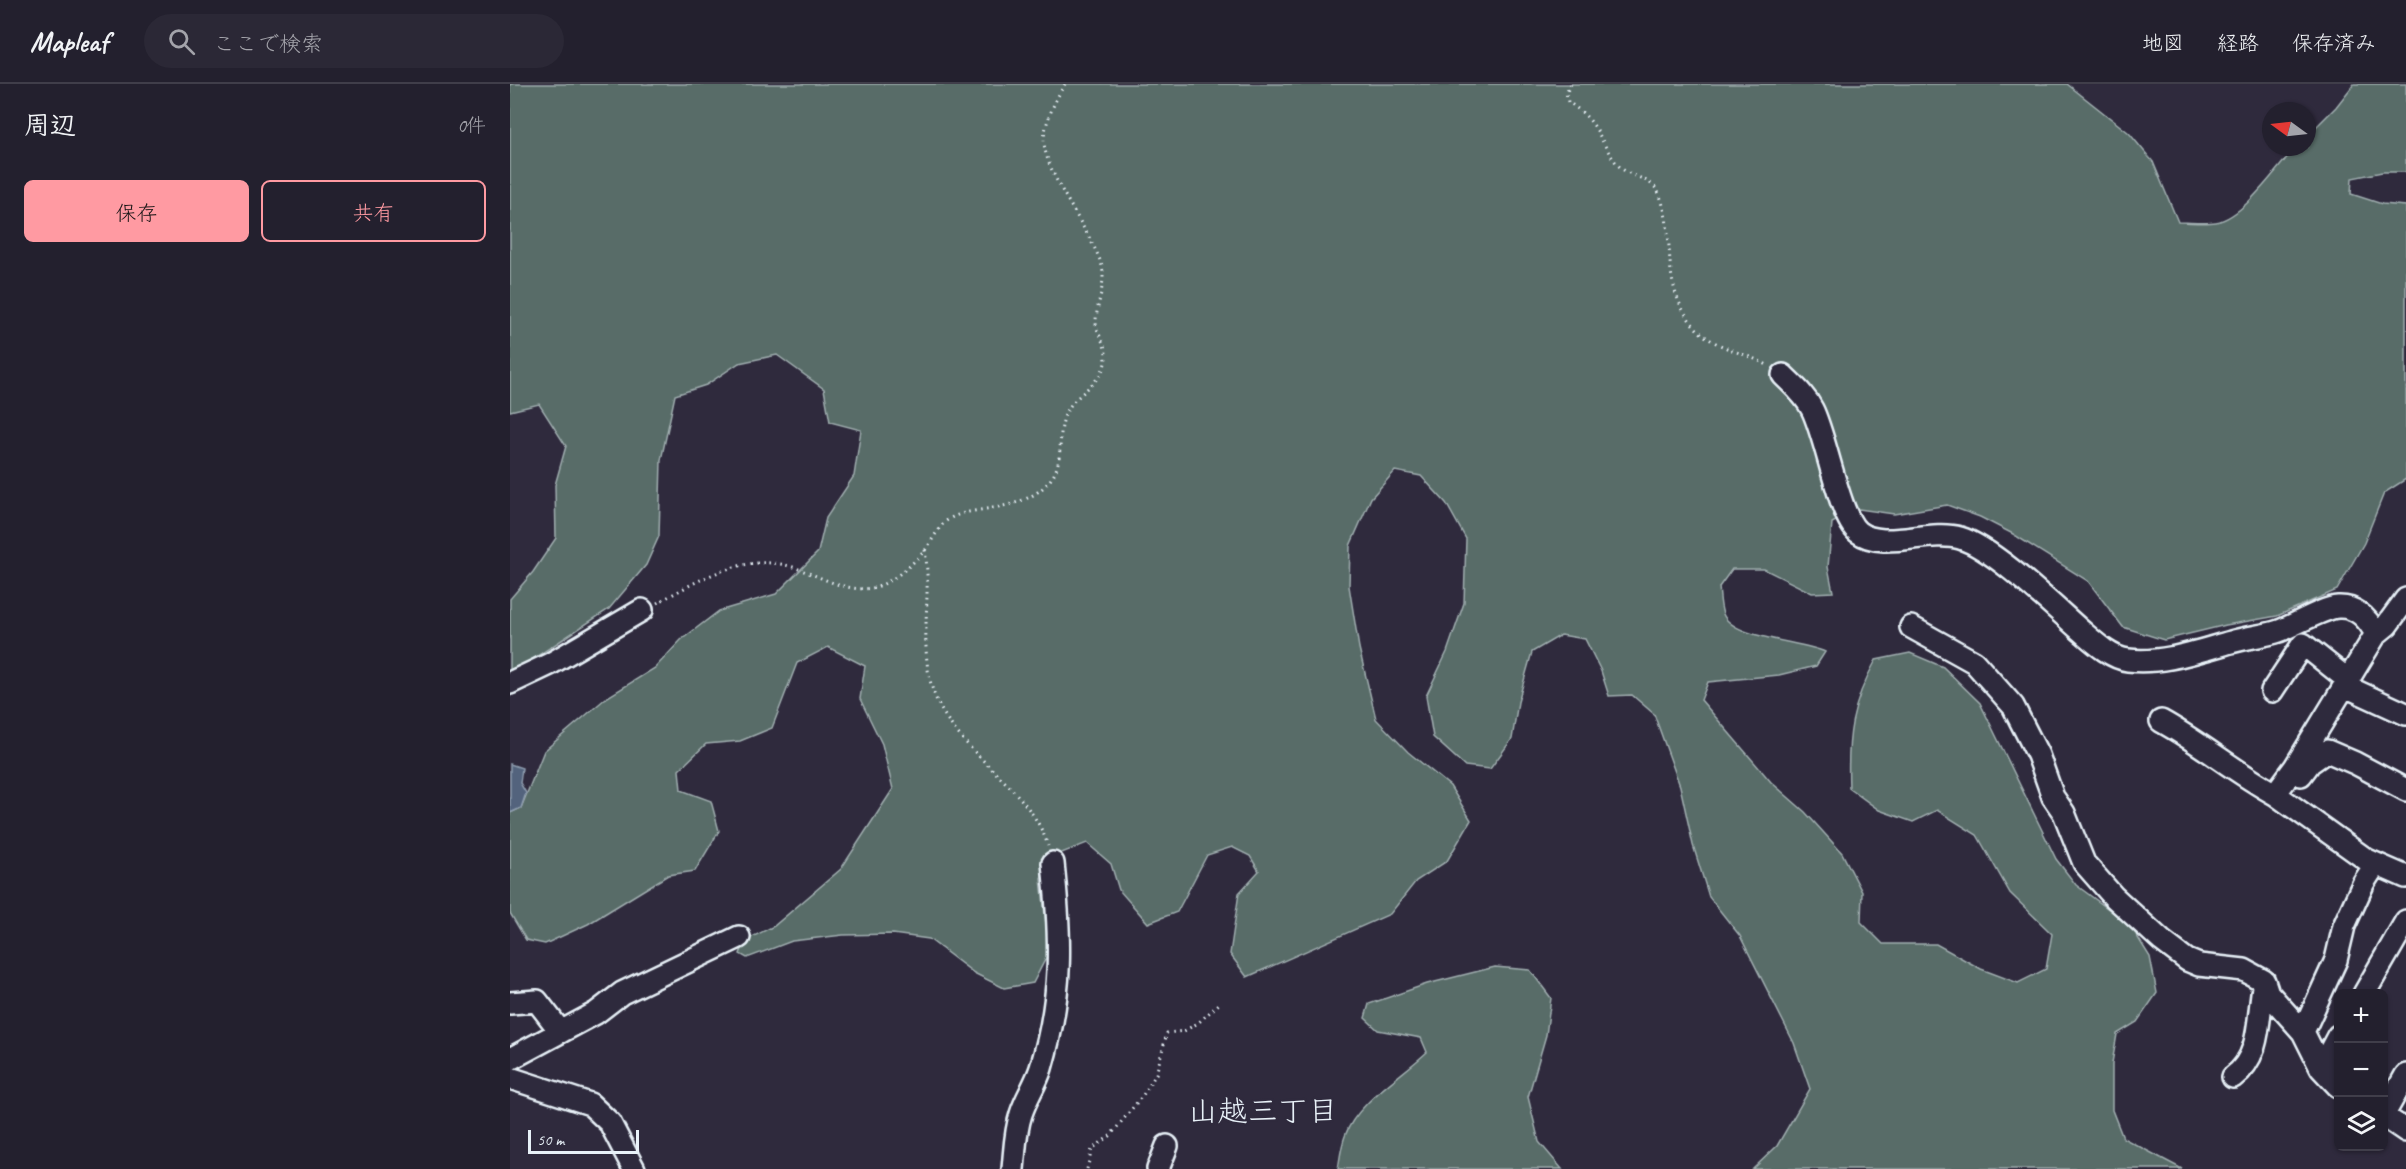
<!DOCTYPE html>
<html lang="ja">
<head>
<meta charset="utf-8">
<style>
  :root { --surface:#23202e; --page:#2b2836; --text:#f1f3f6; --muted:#a3a3aa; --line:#403e4a; --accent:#ff9aa2 }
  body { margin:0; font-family:Caveat,"Klee One",sans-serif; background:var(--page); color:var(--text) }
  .controls { position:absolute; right:18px; bottom:18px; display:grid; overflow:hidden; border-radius:9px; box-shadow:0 2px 4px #0004 }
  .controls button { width:54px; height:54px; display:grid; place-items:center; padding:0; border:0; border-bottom:2px solid var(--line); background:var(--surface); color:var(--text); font:30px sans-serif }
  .compass { position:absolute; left:1752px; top:18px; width:54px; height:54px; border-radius:50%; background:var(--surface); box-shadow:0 2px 4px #0004; rotate:285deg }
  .scale { position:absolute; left:18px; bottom:15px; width:111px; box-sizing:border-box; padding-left:6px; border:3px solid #e8f1f8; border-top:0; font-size:16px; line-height:21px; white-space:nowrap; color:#e8f1f8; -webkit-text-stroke:4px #2f2a3d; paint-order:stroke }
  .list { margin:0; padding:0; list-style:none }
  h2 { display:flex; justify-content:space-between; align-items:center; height:78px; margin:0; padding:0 24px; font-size:26px }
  h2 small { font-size:20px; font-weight:400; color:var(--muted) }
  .actions { display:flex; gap:12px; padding:18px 24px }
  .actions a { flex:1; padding:14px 0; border:2px solid var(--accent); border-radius:9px; text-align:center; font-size:21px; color:var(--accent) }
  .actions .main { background:var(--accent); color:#111 }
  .icon { flex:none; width:33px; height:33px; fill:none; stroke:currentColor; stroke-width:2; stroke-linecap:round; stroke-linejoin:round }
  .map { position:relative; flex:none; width:1896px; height:1085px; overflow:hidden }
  header { display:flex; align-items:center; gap:36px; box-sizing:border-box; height:84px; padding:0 30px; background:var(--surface); border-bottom:2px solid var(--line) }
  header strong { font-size:28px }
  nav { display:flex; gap:33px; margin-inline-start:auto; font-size:21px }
  .search { width:420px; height:54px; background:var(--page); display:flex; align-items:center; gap:15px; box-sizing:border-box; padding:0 21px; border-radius:33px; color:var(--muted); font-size:22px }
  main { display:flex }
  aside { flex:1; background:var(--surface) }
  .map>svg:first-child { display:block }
</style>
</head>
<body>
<header>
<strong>Mapleaf</strong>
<div class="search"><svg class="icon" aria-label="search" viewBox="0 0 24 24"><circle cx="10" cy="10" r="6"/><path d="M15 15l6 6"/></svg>ここで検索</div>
<nav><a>地図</a><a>経路</a><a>保存済み</a></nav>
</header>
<main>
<aside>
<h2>周辺<small>0件</small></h2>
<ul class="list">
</ul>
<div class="actions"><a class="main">保存</a><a>共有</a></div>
</aside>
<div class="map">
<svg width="1896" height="1085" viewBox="0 0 1896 1085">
  <rect width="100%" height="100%" fill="#2f2a3d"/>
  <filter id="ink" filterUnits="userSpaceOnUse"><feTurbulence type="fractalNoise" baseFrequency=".0167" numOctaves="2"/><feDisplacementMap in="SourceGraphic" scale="12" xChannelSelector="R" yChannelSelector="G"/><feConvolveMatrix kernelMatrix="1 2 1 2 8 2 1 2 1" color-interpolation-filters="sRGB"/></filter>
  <g filter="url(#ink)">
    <path fill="#586c67" stroke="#a0aeb0" stroke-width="1.5" d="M0 0H1557L1619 49 1643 78 1668 138C1680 138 1694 140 1706 138 1734 133 1766 85 1786 63H1797V52L1826 23 1844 0H1896V88H1872L1842 94 1841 110 1872 120 1896 122V395L1874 409 1854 459 1827 506 1767 532 1716 541 1654 556 1613 543 1578 497 1503 450 1470 433 1437 421 1384 430 1349 425 1322 439 1318 483 1323 508 1302 509 1254 485H1222L1209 503C1210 511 1210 522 1213 530 1223 555 1292 557 1315 568L1306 582 1269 591 1198 598 1191 616 1261 698 1295 728 1332 769 1352 808 1351 838 1373 860H1426L1471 885 1508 899 1536 885 1542 850 1500 809 1467 751 1427 726 1403 738 1369 726 1339 704C1337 653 1341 620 1366 576L1400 569 1433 583 1470 619 1546 775 1566 801 1620 841 1640 873 1647 909 1627 938 1607 950 1602 979V1026L1613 1054 1672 1085H1243L1267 1062 1300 1005 1284 959 1230 852 1199 813 1183 761 1170 702 1144 630 1122 611 1099 612 1091 587 1075 555 1051 551 1022 568 1008 618 1002 655 980 685 955 682 923 653 916 612 937 568 954 519 956 455 936 419 911 392 885 387 861 414 840 462 839 502 849 564 866 635 898 668 940 702 961 736 937 777 906 797 880 830 737 893 720 870 729 809 749 787 740 772 722 763 697 771 667 828 638 839 609 806 601 780 577 759 536 775 531 795 539 868 523 899 494 904 464 889 419 855 383 850 333 851 282 857 237 874 230 870 236 856 264 842 331 785 383 705 372 660 350 615 355 582 318 563 287 579 262 644 230 657 196 660 169 686 171 706 201 717 209 747 185 787 158 791 78 840 35 860 16 856 0 829V729L11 724 34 667 96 614 145 584 171 556 209 527 266 510 308 468 316 434 344 392 351 346 320 338 314 305 267 271 229 279 196 301 165 311 151 376 149 452 136 481 99 525 0 590V515L23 488 46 454 45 401 56 362 29 320 0 327Z
      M985 883 1020 886 1041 914 1036 951 1018 1013 1029 1058 1052 1085H828C830 1074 831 1063 835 1052 846 1019 892 992 917 968L911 954 868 946 855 934 859 920 917 900Z"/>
    <path fill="#52647d" stroke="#8e9cae" stroke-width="1.5" d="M0 680 12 684 10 699 16 709 11 724 0 729Z"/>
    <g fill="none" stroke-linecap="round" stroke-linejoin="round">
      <g stroke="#e8f1f8" stroke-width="26">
        <path id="minor" d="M1273 291C1284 302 1295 311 1302 325 1316 352 1329 433 1348 448 1373 467 1419 445 1450 454 1482 463 1542 521 1569 545 1582 556 1600 574 1618 576 1653 580 1688 567 1721 558 1737 553 1754 552 1769 547 1785 541 1813 524 1828 523 1847 522 1858 535 1866 550L1785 683 1765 710 1857 776 1896 793
          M1401 543 1464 578 1503 622 1528 671 1543 713 1554 729 1574 779 1603 812 1652 857 1677 876 1689 881 1734 886 1754 897 1758 909 1793 948 1811 984 1828 1002
          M1866 550 1877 541 1896 515
          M0 599 40 580 132 526
          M1835 602 1896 630
          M1762 607 1793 560 1838 596
          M1651 637C1691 659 1725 688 1765 710
          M1791 691 1800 679 1817 667 1845 679 1896 706
          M1854 910 1896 837
          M0 919 27 917 51 948
          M1793 948 1826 876 1834 842 1854 798 1865 781
          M0 975 86 929 112 909 229 853
          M1811 984 1828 952
          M1723 993C1753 971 1747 930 1754 898
          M0 994 80 1020 100 1039 124 1085
          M1874 1030 1896 991
          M1874 1032 1896 1047
          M503 1085C505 1066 505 1048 511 1030 516 1014 526 1000 531 984 553 909 551 855 543 779
          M648 1085 657 1062"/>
      </g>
      <path stroke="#e8f1f8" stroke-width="3" stroke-dasharray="1.5 4.5" stroke-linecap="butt" d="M1061 0 1056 9 1058 18C1092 40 1086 54 1108 81 1120 95 1143 92 1150 112 1167 157 1149 196 1181 238 1201 265 1231 266 1259 282
        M415 466C423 519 404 576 431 625 459 676 521 706 538 762
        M147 519C189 496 234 468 283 483 308 491 339 511 366 503 383 498 405 478 416 465 422 457 427 446 434 439 455 418 511 434 541 395 556 375 545 346 558 325 569 307 596 297 596 271 596 259 585 248 586 236 587 220 596 199 592 182 581 146 533 89 534 55 535 38 546 14 555 0
        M577 1085 582 1065 600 1052 633 1011 646 990 657 949 674 947 688 939 710 919"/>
      <use href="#minor" stroke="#2f2a3d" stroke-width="21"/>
    </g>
  </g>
  <g text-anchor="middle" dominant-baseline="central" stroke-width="5" stroke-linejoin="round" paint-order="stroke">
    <g font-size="30" fill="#e8f1f8" stroke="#2f2a3d">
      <text x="753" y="1027">山越三丁目</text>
    </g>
  </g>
</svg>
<div class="controls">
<button>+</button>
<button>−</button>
<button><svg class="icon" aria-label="layers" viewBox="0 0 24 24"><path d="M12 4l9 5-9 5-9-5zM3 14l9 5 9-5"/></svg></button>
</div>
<svg class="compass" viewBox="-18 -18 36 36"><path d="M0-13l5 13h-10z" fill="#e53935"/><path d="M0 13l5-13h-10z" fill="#a3a3aa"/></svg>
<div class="scale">50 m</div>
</div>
</main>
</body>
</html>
